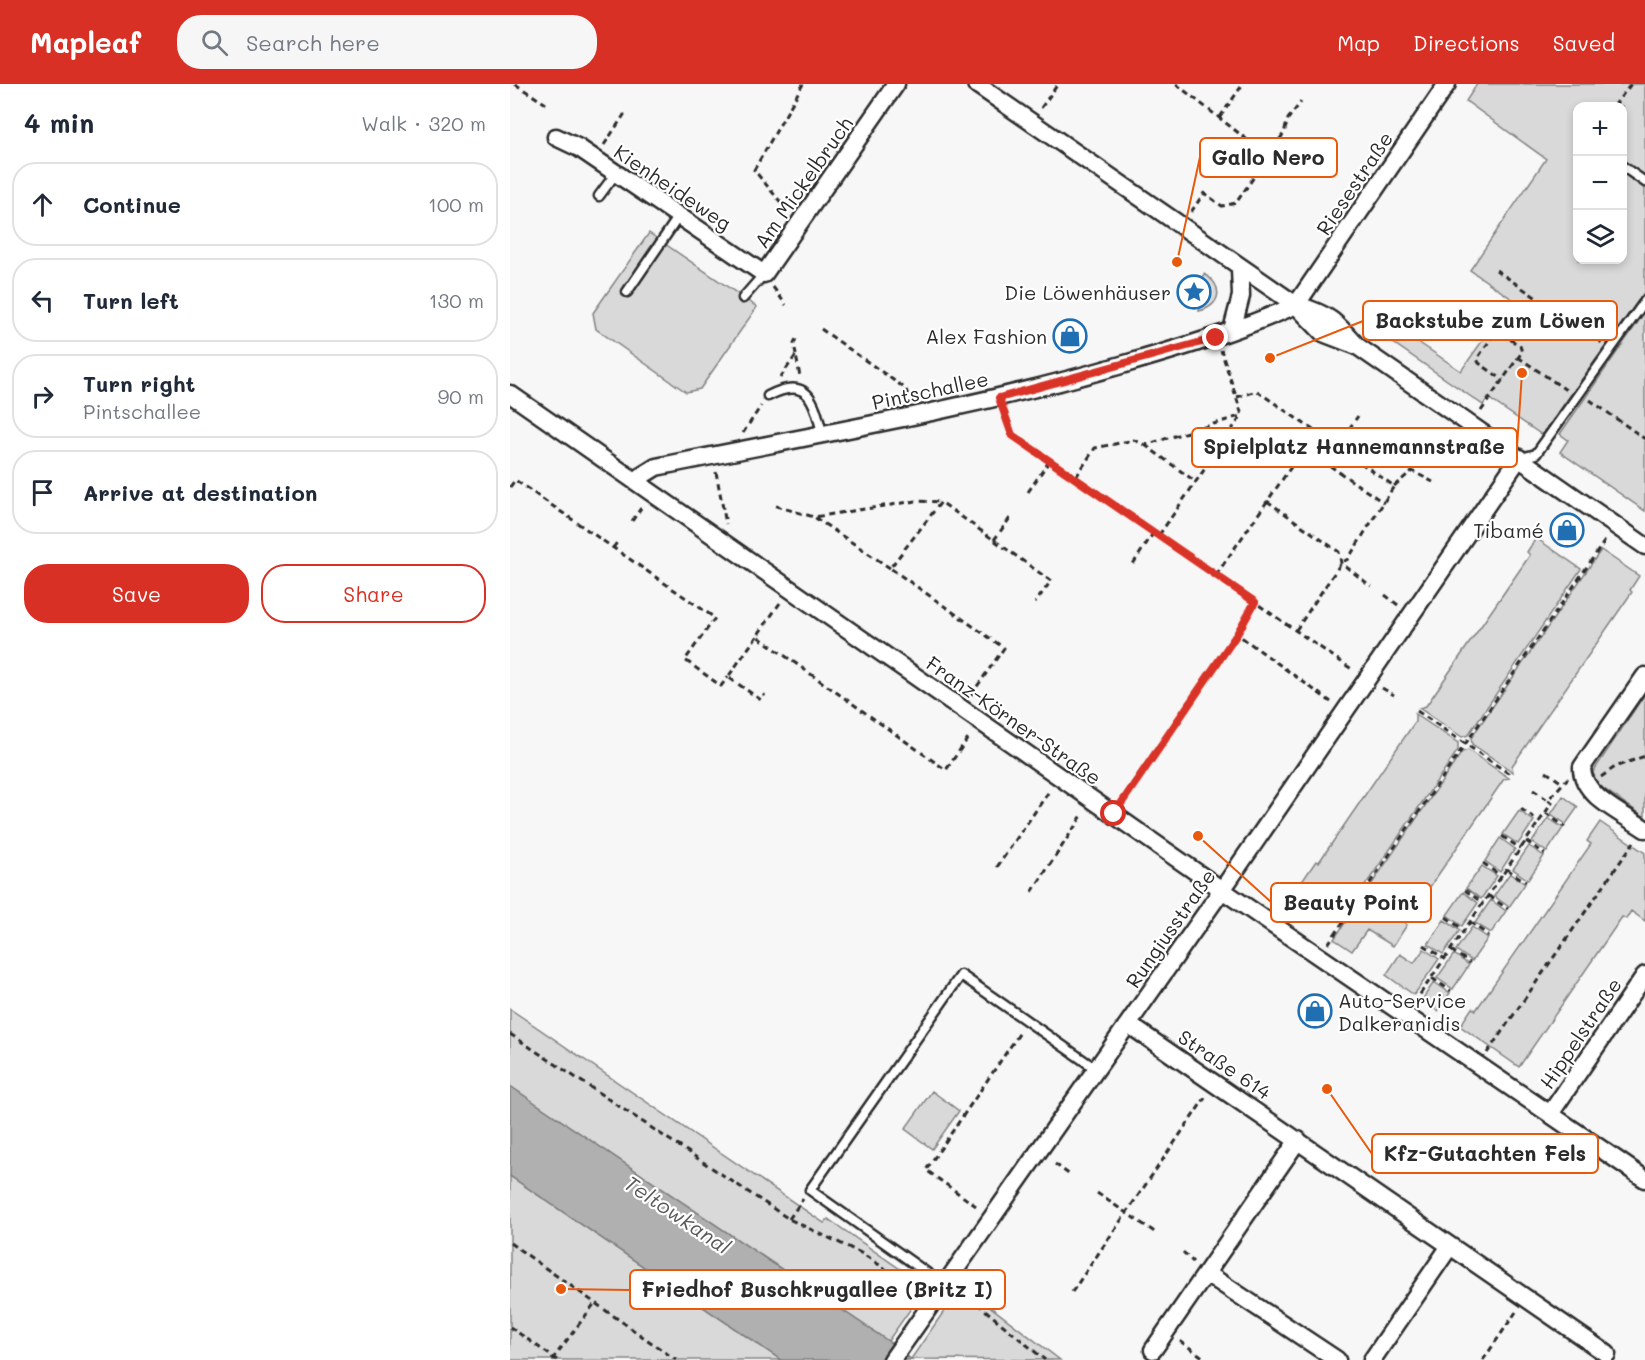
<!DOCTYPE html>
<html lang="en">
<head>
<meta charset="utf-8">
<style>
  :root { --surface:#fff; --page:#f6f6f7; --text:#1f2937; --muted:#747a83; --line:#e0e1e3; --accent:#d93025 }
  body { margin:0; font-family:Mali,sans-serif; background:var(--page); color:var(--text) }
  .controls { position:absolute; right:18px; top:18px; display:grid; overflow:hidden; border-radius:12px; box-shadow:0 3px 9px #0003 }
  .controls button { width:54px; height:54px; display:grid; place-items:center; padding:0; border:0; border-bottom:2px solid var(--line); background:var(--surface); color:var(--text); font:30px sans-serif }
  .stop { position:absolute; width:18px; height:18px; margin:-14px; border:4px solid #d93025; border-radius:50%; background:#fff }
  .stop.end { background:#d93025; border-color:#fff; box-shadow:0 2px 6px #0008 }
  .list { margin:0; padding:0; list-style:none }
  h2 { display:flex; justify-content:space-between; align-items:center; height:78px; margin:0; padding:0 24px; font-size:26px }
  h2 small { font-size:20px; font-weight:400; color:var(--muted) }
  .list li { display:grid; grid-template-columns:39px 1fr auto; gap:18px; align-items:center; box-sizing:border-box; height:84px; margin:0 12px 12px; padding:0 12px; border:2px solid var(--line); border-radius:24px }
  .list b { display:block; font-size:22px; white-space:nowrap }
  .list p { margin:0; font-size:20px; white-space:nowrap; color:var(--muted) }
  .list em { font-size:20px; font-style:normal; color:var(--muted) }
  .actions { display:flex; gap:12px; padding:18px 24px }
  .actions a { flex:1; padding:14px 0; border:2px solid var(--accent); border-radius:24px; text-align:center; font-size:21px; color:var(--accent) }
  .actions .main { background:var(--accent); color:#fff }
  .icon { flex:none; width:33px; height:33px; fill:none; stroke:currentColor; stroke-width:2; stroke-linecap:round; stroke-linejoin:round }
  .map { position:relative; flex:none; width:1135px; height:1276px; overflow:hidden }
  header { display:flex; align-items:center; gap:36px; box-sizing:border-box; height:84px; padding:0 30px; background:var(--accent); color:#fff }
  header strong { font-size:28px }
  nav { display:flex; gap:33px; margin-inline-start:auto; font-size:21px }
  .search { width:420px; height:54px; background:var(--page); display:flex; align-items:center; gap:15px; box-sizing:border-box; padding:0 21px; border-radius:24px; color:var(--muted); font-size:22px }
  main { display:flex }
  aside { flex:1; background:var(--surface) }
  .map>svg:first-child { display:block }
</style>
</head>
<body>
<header>
<strong>Mapleaf</strong>
<div class="search"><svg class="icon" aria-label="search" viewBox="0 0 24 24"><circle cx="10" cy="10" r="6"/><path d="M15 15l6 6"/></svg>Search here</div>
<nav><a>Map</a><a>Directions</a><a>Saved</a></nav>
</header>
<main>
<aside>
<h2>4 min<small>Walk · 320 m</small></h2>
<ul class="list">
<li><svg class="icon" aria-label="ahead" viewBox="0 0 24 24"><path d="M12 20V5M6 11l6-6 6 6"/></svg><div><b>Continue</b></div><em>100 m</em></li>
<li><svg class="icon" aria-label="left" viewBox="0 0 24 24"><path d="M17 20v-9H6M10 6l-5 5 5 5"/></svg><div><b>Turn left</b></div><em>130 m</em></li>
<li><svg class="icon" aria-label="right" viewBox="0 0 24 24"><path d="M7 20v-9h11M14 6l5 5-5 5"/></svg><div><b>Turn right</b><p>Pintschallee</p></div><em>90 m</em></li>
<li><svg class="icon" aria-label="arrive" viewBox="0 0 24 24"><path d="M6 21V4h12l-3 4 3 4H6"/></svg><div><b>Arrive at destination</b></div></li>
</ul>
<div class="actions"><a class="main">Save</a><a>Share</a></div>
</aside>
<div class="map">
<svg width="1135" height="1276" viewBox="0 0 1135 1276">
  <rect width="100%" height="100%" fill="#f7f7f7"/>
  <filter id="ink" filterUnits="userSpaceOnUse"><feTurbulence type="fractalNoise" baseFrequency=".0167" numOctaves="2"/><feDisplacementMap in="SourceGraphic" scale="12" xChannelSelector="R" yChannelSelector="G"/><feConvolveMatrix kernelMatrix="1 2 1 2 8 2 1 2 1" color-interpolation-filters="sRGB"/></filter>
  <g filter="url(#ink)">
    <path fill="#d9d9d9" stroke="#828282" stroke-width="1.5" fill-rule="evenodd" d="M967 0H1135V207L1032 351 978 314 973 321 866 247 874 235 951 287 1002 215 960 186 1036 75 956 17ZM1068 22H1112V176H1068Z
      M139 149 247 223 190 305 176 308 86 245 83 229Z
      M694 190C714 201 712 222 689 227Z
      M1135 228V427L1050 368 1058 356 1050 350Z
      M1026 454 1071 485 958 651 952 653 909 624 916 622 1020 471 1017 468Z
      M1091 466 1129 492 1120 506 1122 508 1002 682 1003 688 962 660 961 654Z
      M1135 610V733L1087 700 1083 688Z
      M905 630 948 659V666L835 831 791 799 806 777 809 778 905 638Z
      M958 666 999 694 994 695 895 839 897 841 883 862 857 846 842 867 824 855 952 668Z
      M1053 712 1068 723 1056 740 1041 730Z
      M1009 727 1024 737 1008 760 993 750Z
      M1038 734 1053 744 1037 768 1022 758Z
      M1090 738 1135 769V837L1121 827 1116 835 1112 833 1009 983 950 942 962 924 966 926 1081 760 1077 757Z
      M990 754 1005 765 990 788 975 777Z
      M1019 762 1034 772 1018 796 1003 785Z
      M972 782 987 792 971 815 956 804Z
      M1000 789 1015 800 999 823 984 812Z
      M953 808 968 819 952 842 937 831Z
      M981 816 996 827 981 849 965 839Z
      M934 836 950 846 933 870 918 860Z
      M962 843 978 854 962 877 946 866Z
      M914 865 929 875 904 911 876 891 890 870 904 879Z
      M944 870 959 881 943 905 927 894Z
      M924 898 940 909 928 927 912 916Z
      M0 925 314 1139 318 1135 416 1203 378 1257 0 1002Z
      M422 1007 449 1027 422 1065 395 1045Z
      M0 1092 271 1276H0Z
      M452 1201 550 1276 401 1275Z"/>
    <path fill="#b0b0b0" stroke="#7b7b7b" stroke-width="1.5" d="M0 1002 378 1257 402 1276H271L0 1092Z"/>
    <g fill="none" stroke-linecap="round" stroke-linejoin="round">
      <g stroke="#2b2b2b" stroke-width="13">
        <path id="service" d="M1112 82 1135 98
          M89 112 106 89
          M117 208 169 132
          M233 214 254 190
          M258 312C298 291 304 316 312 349
          M1011 374 1026 370 1135 217
          M434 1201 300 1106 451 891 586 985"/>
      </g>
      <g stroke="#2b2b2b" stroke-width="21">
        <path id="minor" d="M466 0 786 221 813 249 847 262
          M46 53 69 64 254 190 386 0
          M786 221 937 0
          M787 221C820 231 825 237 847 262L1135 462
          M722 246 731 212 730 183
          M0 310 712 806 1135 1095
          M125 396 146 383C303 351 461 325 615 280 674 263 731 246 786 221
          M1135 592 1072 683C1071 712 1114 730 1135 745
          M618 940 1097 1270
          M1040 1030 1135 891
          M696 1189 827 1276
          M643 1266 788 1056
          M382 1276 712 806 1009 374
          M862 1276 940 1162"/>
      </g>
      <path stroke="#2b2b2b" stroke-width="3" stroke-dasharray="6 4.5" stroke-linecap="butt" d="M5 0 36 20
        M666 0 758 72
        M1104 22 1121 0
        M531 24 548 0
        M710 33 733 0
        M94 61 114 31 113 26
        M278 127 244 86 293 0
        M681 128 694 109 712 122 726 119 774 49 778 35 791 18
        M986 186 1092 259
        M263 203 276 221
        M985 241 987 246 967 275 969 279 993 296
        M311 245 396 305 399 316
        M286 271 284 259 287 253
        M1008 273 1056 306
        M270 294 286 271 290 293
        M727 313 747 307 884 402 838 475 831 479 786 546
        M1080 316 1135 355
        M494 327 502 351 843 586
        M971 327 1012 268 1010 262 987 246
        M233 349 251 322
        M635 361 686 398
        M827 362 848 332
        M794 364 874 419
        M206 388 216 440
        M566 393 585 364 624 356 635 361 730 332
        M884 402 902 387 923 398
        M0 403 5 396 205 534 175 576 211 602 218 593
        M518 408 540 376
        M757 417 829 468 831 479 861 502
        M266 422 304 433
        M122 437 131 424
        M649 451 732 331 711 266
        M484 456 500 434
        M103 464 108 457
        M623 480 644 448
        M380 484 304 433 406 417 431 418
        M706 491 806 347
        M875 511 888 521
        M270 519 247 552 436 686 460 651
        M727 550 745 518
        M247 552 218 593 251 616 255 610
        M872 604 884 611
        M461 611 494 564 380 484 431 418 541 497 525 519
        M907 627 1001 691
        M1036 688 1051 698
        M1091 693 1105 683 1135 672
        M1023 706 1038 716
        M611 718 727 550 821 618
        M1011 725 1030 738
        M1036 729 1055 743
        M992 752 1011 765
        M1016 757 1035 770
        M973 779 992 793
        M487 783 540 706
        M997 785 1016 798
        M955 806 973 819
        M522 808 573 730
        M979 812 998 825
        M936 833 955 847
        M960 838 979 852
        M818 860 1096 455
        M914 861 935 875
        M941 866 960 879
        M922 894 941 907
        M904 919 1042 719 1038 716 1058 694
        M0 950 279 1135 353 1170 411 1209
        M977 969 1124 758
        M545 1080 560 1091
        M587 1109 646 1149
        M466 1122 416 1086 511 947
        M279 1135 293 1115
        M0 1159 166 1276
        M673 1168 683 1178
        M451 1206 535 1276
        M562 1208 695 1014
        M0 1243 47 1276
        M670 1257 697 1276
        M42 1276 85 1219
        M973 1276 1006 1228"/>
      <use href="#service" stroke="#fff" stroke-width="8"/>
      <use href="#minor" stroke="#fff" stroke-width="16"/>
    </g>
  </g>
  <g fill="none" stroke-linecap="round" stroke-linejoin="round" filter="url(#ink)">
    <path stroke="#d93025" stroke-width="8" d="M604 730 727 550 745 518 502 351 489 314 706 254"/>
  </g>
  <defs>
    <g id="sight-ring" transform="scale(1.725)"><circle r="9.5" fill="#fff" stroke="#1f6fb2" stroke-width="1.5"/><path d="M0-6L1.8-2.2L6-1.7L2.9 1.2L3.7 5.4L0 3.3L-3.7 5.4L-2.9 1.2L-6-1.7L-1.8-2.2Z" fill="#1f6fb2"/></g>
    <g id="shop-ring" transform="scale(1.725)"><circle r="9.5" fill="#fff" stroke="#1f6fb2" stroke-width="1.5"/><path d="M-5-2.5h2.3a2.7 3.5 0 0 1 5.4 0H5L5.5 6h-11ZM-1.5-2.5h3a1.5 2.3 0 0 0-3 0Z" fill="#1f6fb2"/></g>
  </defs>
  <g fill-rule="evenodd">
    <use href="#sight-ring" x="684" y="208"/>
    <use href="#shop-ring" x="560" y="252"/>
    <use href="#shop-ring" x="1057" y="446"/>
    <use href="#shop-ring" x="805" y="927"/>
  </g>
  <g text-anchor="middle" dominant-baseline="central" stroke-width="4.5" stroke-linejoin="round" paint-order="stroke">
    <g font-size="20" fill="#2b2b2b" stroke="#fff">
      <text transform="translate(293 98) rotate(-55)">Am Mickelbruch</text>
      <text transform="translate(844 99) rotate(-56)">Riesestraße</text>
      <text transform="translate(163 103) rotate(34)">Kienheideweg</text>
      <text transform="translate(420 306) rotate(-12)">Pintschallee</text>
      <text transform="translate(504 636) rotate(35)">Franz-Körner-Straße</text>
      <text transform="translate(660 844) rotate(-55)">Rungiusstraße</text>
      <text transform="translate(1070 949) rotate(-56)">Hippelstraße</text>
      <text transform="translate(715 980) rotate(34)">Straße 614</text>
    </g>
    <g font-size="20" fill="#2b2b2b" stroke="#fff" text-anchor="end">
      <text x="661" y="208">Die Löwenhäuser</text>
      <text x="537" y="252">Alex Fashion</text>
      <text x="1034" y="446">Tibamé</text>
      <text x="828" y="916" text-anchor="start">Auto-Service<tspan x="828" dy="23">Dalkeranidis</tspan></text>
    </g>
    <g font-size="21" font-style="italic" fill="#5a5a5a" stroke="#fff">
      <text transform="translate(168 1130) rotate(34)">Teltowkanal</text>
    </g>
  </g>
  <path fill="none" stroke="#e8590c" stroke-width="2" d="M667 178L690 73M760 274L853 237M1012 289L1007 363M688 752L761 818M817 1005L862 1070M51 1205L120 1206"/>
  <g fill="#e8590c" stroke="#fff" stroke-width="2">
    <circle cx="667" cy="178" r="6"/>
    <circle cx="760" cy="274" r="6"/>
    <circle cx="1012" cy="289" r="6"/>
    <circle cx="688" cy="752" r="6"/>
    <circle cx="817" cy="1005" r="6"/>
    <circle cx="51" cy="1205" r="6"/>
  </g>
  <g fill="#fff" stroke="#e8590c" stroke-width="2">
    <rect x="690" y="54" width="137" height="39" rx="6"/>
    <rect x="853" y="217" width="254" height="39" rx="6"/>
    <rect x="682" y="344" width="325" height="39" rx="6"/>
    <rect x="761" y="799" width="160" height="39" rx="6"/>
    <rect x="862" y="1050" width="226" height="39" rx="6"/>
    <rect x="120" y="1186" width="375" height="39" rx="6"/>
  </g>
  <g font-size="21" text-anchor="middle" font-weight="bold" fill="#2b2b2b">
    <text x="758" y="81">Gallo Nero</text>
    <text x="980" y="244">Backstube zum Löwen</text>
    <text x="844" y="370">Spielplatz Hannemannstraße</text>
    <text x="841" y="826">Beauty Point</text>
    <text x="975" y="1077">Kfz-Gutachten Fels</text>
    <text x="307" y="1213">Friedhof Buschkrugallee (Britz I)</text>
  </g>
</svg>
<div class="controls">
<button>+</button>
<button>−</button>
<button><svg class="icon" aria-label="layers" viewBox="0 0 24 24"><path d="M12 4l9 5-9 5-9-5zM3 14l9 5 9-5"/></svg></button>
</div>
<div class="stop" style="left:604px;top:730px"></div>
<div class="stop end" style="left:706px;top:254px"></div>
</div>
</main>
</body>
</html>
